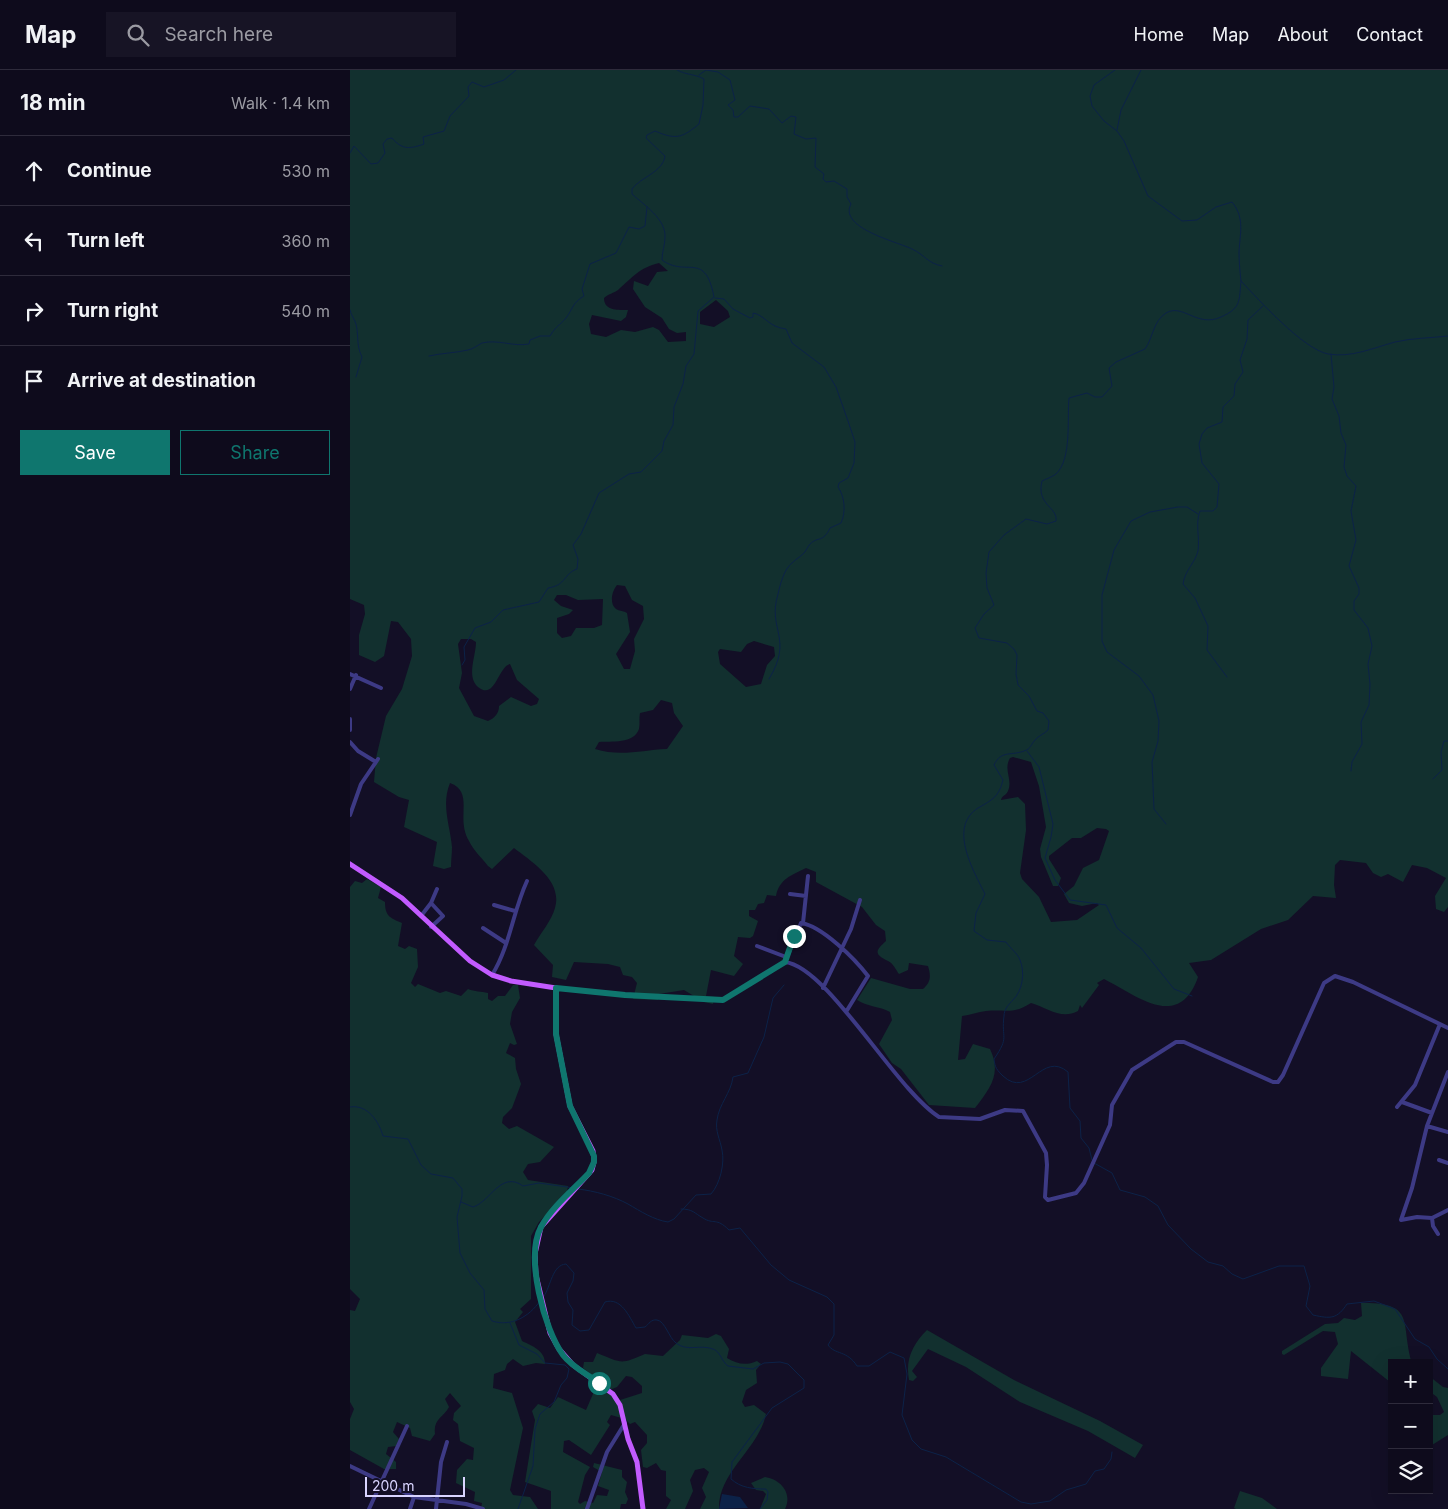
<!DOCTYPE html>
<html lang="en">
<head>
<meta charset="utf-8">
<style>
  :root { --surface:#0e0b1c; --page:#171425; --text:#f1f3f6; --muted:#9b9ba3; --line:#2e2b3b; --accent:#0f766e }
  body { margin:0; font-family:Inter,sans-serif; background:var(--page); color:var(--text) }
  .controls { position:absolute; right:15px; bottom:15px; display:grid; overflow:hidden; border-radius:0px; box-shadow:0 5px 20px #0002 }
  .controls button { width:45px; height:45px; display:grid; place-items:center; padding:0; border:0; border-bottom:1px solid var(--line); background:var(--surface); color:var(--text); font:25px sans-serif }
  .scale { position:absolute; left:15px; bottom:12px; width:100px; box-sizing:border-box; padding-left:5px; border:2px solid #d9d4ff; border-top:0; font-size:14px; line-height:18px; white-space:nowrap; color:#d9d4ff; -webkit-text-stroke:4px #130f26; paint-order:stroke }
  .stop { position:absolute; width:15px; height:15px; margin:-11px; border:4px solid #0f766e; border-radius:50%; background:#fff }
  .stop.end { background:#0f766e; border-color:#fff; box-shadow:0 1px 5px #0008 }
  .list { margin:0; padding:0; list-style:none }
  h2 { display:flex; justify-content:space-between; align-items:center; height:65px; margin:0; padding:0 20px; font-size:21px }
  h2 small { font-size:16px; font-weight:400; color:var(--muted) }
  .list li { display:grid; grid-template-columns:32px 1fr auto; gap:15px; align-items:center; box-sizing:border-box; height:70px; padding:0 20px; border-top:1px solid var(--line) }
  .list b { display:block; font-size:19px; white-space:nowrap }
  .list em { font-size:16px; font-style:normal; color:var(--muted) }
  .actions { display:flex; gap:10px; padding:15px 20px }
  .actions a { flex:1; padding:11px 0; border:1px solid var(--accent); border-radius:0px; text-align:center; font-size:18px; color:var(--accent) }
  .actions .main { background:var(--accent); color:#fff }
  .icon { flex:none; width:28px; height:28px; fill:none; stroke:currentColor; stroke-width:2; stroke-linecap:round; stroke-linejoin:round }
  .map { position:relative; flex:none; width:1098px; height:1439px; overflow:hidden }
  header { display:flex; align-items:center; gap:30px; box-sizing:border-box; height:70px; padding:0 25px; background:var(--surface); border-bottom:1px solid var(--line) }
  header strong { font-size:24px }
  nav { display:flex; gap:28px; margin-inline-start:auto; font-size:18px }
  .search { width:350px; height:45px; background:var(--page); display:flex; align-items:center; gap:12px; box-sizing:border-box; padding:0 18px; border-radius:0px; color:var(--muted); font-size:19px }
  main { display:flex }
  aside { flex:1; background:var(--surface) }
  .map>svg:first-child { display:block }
</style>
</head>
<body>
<header>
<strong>Map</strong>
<div class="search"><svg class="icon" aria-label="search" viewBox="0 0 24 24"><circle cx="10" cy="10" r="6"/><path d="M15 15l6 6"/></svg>Search here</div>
<nav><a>Home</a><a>Map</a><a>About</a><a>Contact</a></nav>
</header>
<main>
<aside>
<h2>18 min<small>Walk · 1.4 km</small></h2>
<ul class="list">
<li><svg class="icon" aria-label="ahead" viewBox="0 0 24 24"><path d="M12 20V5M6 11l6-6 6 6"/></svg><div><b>Continue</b></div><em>530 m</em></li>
<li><svg class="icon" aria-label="left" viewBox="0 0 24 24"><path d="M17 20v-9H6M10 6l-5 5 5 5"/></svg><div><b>Turn left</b></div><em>360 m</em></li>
<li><svg class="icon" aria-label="right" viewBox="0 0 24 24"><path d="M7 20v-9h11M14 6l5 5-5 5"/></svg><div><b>Turn right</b></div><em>540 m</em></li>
<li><svg class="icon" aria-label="arrive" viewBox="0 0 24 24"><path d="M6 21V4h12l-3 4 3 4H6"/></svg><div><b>Arrive at destination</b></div></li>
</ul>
<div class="actions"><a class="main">Save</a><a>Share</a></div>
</aside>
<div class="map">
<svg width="1098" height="1439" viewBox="0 0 1098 1439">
  <rect width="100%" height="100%" fill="#130f26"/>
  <path fill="#12302f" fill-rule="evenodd" d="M0 0H1098V837L1094 842 1086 839 1085 826 1096 808 1077 798 1062 795 1053 812 1038 804 1031 807 1023 803 1016 793 990 790 985 795 984 815 986 828 963 826 938 850 911 859 861 890 839 893 848 907C829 962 786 925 754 909L747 913 749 915 732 938 730 935 728 941C711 950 698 938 681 933 662 945 657 939 636 941 628 942 620 945 612 946L608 990 615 989 623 974 640 979C652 1004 640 1018 625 1038L579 1035 551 999 542 993 529 974 542 950 540 942C529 936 518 937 507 930L521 908 560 919H573C581 912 581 906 578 896L559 893 558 900 549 904C546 900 543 893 538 891 524 884 525 881 536 871L535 861 526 855 512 837 466 812V802L456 798C442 805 429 809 426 826L417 825 414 833 408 834 405 840H399V846L408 851 403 866 400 868 388 867 384 886 393 894 384 906 361 900 356 926 365 927 363 934 354 932 334 920 309 924 308 930 283 929 287 913 282 907 273 905 270 897 258 894 224 892 216 910 202 907 203 895 184 875C190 864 202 850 205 838 213 811 182 792 164 778L142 799 138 796C132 788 123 780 119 771 105 748 125 722 100 713 91 735 100 755 102 777 102 783 101 790 101 797L94 799 83 796 87 772 54 757 59 730 49 727 24 712 26 688 36 646 52 619 62 586 61 569 48 552 41 551 34 586 25 592 9 585V565L15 544 14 535 0 529ZM309 193 318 201 307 202 298 216 284 211 283 219 295 237 312 248 319 259 327 263 336 262V271L318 272 309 260 303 257 285 262 271 260 256 267 241 264 239 254 242 245 271 251 276 247 278 240C268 240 254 241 254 228 258 224 264 223 268 220 283 207 289 198 309 193ZM366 230 378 241 380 247 364 257 350 254V242ZM267 515 275 516 282 530 293 536 294 549 284 569 285 581 280 599H274L266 584 280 562 277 543C274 541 269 541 266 539 259 533 262 521 267 515ZM207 525H216L228 530 253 529 252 555 244 558H226L221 566 212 568 207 563V548L219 544 223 540 211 536 204 530ZM111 569H121L126 572C126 586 116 607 128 617 145 631 148 597 160 594L167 610 189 629 187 634 181 636 161 627 149 636C149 643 145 648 138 651L124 646 109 618 112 603 108 574ZM404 571 424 577 425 586 417 595 411 614 396 617 370 594 368 582 370 579 391 582 397 574ZM311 630 322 633 324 643 333 656 317 679C292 680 270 687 245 679L249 672C261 671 284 674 289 659 290 654 289 649 290 643L303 640ZM663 687 681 692 689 716 696 757 690 779 691 787 703 816H708L711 808 699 789V786L722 768H731L747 758 756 759 759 761 749 790 733 798 724 816 714 824 719 833 732 836 747 833 749 835 727 850 701 852 689 827 672 809 670 803 676 760 675 734 668 727 651 730C652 725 656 726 658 721 663 709 653 700 660 688Z
    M17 809 31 817 28 828 35 832C35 846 40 848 52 853L48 876 55 879 59 876 67 879 68 897 61 913 65 917 68 914 90 923 96 921 111 926 118 919C125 922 131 921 138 923V929L142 931 148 926H155L163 915H168L170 928 162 942 160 954 167 974 164 975 160 973 156 983 165 988 166 999 171 1014 162 1038 153 1047 152 1053 159 1059 167 1056 204 1077 190 1092 178 1094 173 1102 178 1110 218 1116 217 1122 189 1152 181 1166V1229L170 1239 173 1242 165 1252 172 1271C182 1276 195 1280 195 1294L186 1293 173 1296 163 1289 157 1294 155 1300 144 1304 143 1318 162 1323 173 1358 160 1420 163 1425 180 1427 188 1439H131L132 1433 124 1431 125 1422 106 1413 107 1400 117 1389 123 1390 124 1378 110 1371 108 1354 103 1350 104 1343 111 1336 100 1323 95 1329 99 1337C93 1348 83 1349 85 1364L80 1371 62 1366 60 1358 47 1352 43 1362 49 1369 46 1376 38 1377 36 1384 46 1392V1399H34L0 1380V1349L4 1339 0 1332V1240L5 1241 10 1229 0 1219V817L5 811 12 813Z
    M1011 1233C1067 1232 1050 1253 1062 1293H1042V1324L1039 1322 1040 1312 1001 1281 998 1309 971 1306V1298L988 1274 985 1262 973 1261 934 1285 932 1284V1281L975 1254 988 1253 994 1248 1005 1250 1012 1246Z
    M577 1260 664 1310 750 1351 793 1375 785 1388 738 1361 670 1332 616 1297 578 1279 562 1301 567 1307 563 1311 559 1310C555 1289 563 1274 577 1260Z
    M366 1264 371 1266 379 1279 377 1288C387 1294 396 1296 407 1291L411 1294 406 1300 407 1313 396 1320 392 1332 395 1337 404 1335 416 1344C409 1379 368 1402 369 1439H350L356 1427 352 1418 359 1402 354 1398 345 1400 340 1410 343 1421 335 1439H316L321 1430 316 1426V1401L311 1400 306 1393 297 1398 293 1397 291 1380 297 1373V1365L285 1352 280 1354 275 1349 261 1345 257 1352 260 1355 241 1385 219 1370 214 1371 213 1382 240 1397 235 1405 228 1432 230 1434 235 1431 243 1433 247 1425 257 1426 259 1420 248 1416 252 1402 243 1397 244 1393 272 1400V1407L277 1412 275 1422 278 1429 276 1434H271L270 1439H201V1421L175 1412 185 1350 182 1341 188 1334 200 1338 208 1327 236 1340 249 1310 233 1298 234 1292H243L247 1283C272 1293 270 1295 295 1284L313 1286 330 1270 332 1265 358 1268ZM276 1306 282 1307 292 1316V1323L267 1331 257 1321 267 1317Z
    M1079 1306 1093 1317 1098 1318V1365L1082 1375 1079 1370V1345H1090L1094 1342 1087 1327 1079 1321Z
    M415 1407C430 1409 443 1423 435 1439H410L416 1424 413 1421 406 1420 401 1413Z
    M890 1421 912 1428 927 1439H886L884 1438Z"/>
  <path fill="#0c2248" d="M372 1424 390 1427 398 1438 369 1439Z"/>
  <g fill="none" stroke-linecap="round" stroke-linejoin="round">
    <path stroke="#0c2248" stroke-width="1" d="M765 0 744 15 740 26 742 36 754 51 767 61 774 71 798 126 832 151 847 150 866 137 882 132C895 148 890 163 889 182 889 192 890 202 891 211 909 230 953 279 978 284 1001 288 1023 278 1045 272 1062 268 1081 268 1098 266
      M349 5 356 0 368 2 380 10 385 30 378 35 383 40 384 47H388L400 36 419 39 432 53 441 46 446 47 444 64 456 69 466 68 465 97 474 104 473 109 476 112 484 111 497 119V127L501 134C488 158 548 172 562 179 575 185 577 193 592 196
      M767 60 771 40 791 0
      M0 83 4 76 21 94 28 93 35 83 33 74 37 69 42 68C52 80 60 79 74 74L73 67 94 61 100 46 119 26 118 17 122 12 134 17 154 10 166 0
      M365 228 374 229 383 239 400 248 403 247V243C415 245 418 257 436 259L442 273 474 297 486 317 498 351 505 372 504 393 498 408 489 413 488 417C495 427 496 442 491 453L480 458C473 473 468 466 460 474 458 476 456 481 454 483 450 487 446 489 442 493 434 499 430 515 428 524 417 560 444 568 419 609
      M0 240C1 245 5 250 6 254 9 267 6 275 12 287L6 307
      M981 284 984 317 982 329 989 346 991 363 996 375 994 397 997 406 1006 416 1001 441 1006 470 999 496 1009 518V524L1004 531V540L1018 558 1022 576 1018 594 1020 614 1019 635 1011 652 1012 674 1002 692 1001 701
      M79 286C92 283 105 283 118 280 123 279 128 275 132 273 148 269 163 277 179 274L180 270 190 266H200C205 257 210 255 216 248 223 239 222 233 234 226L232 219 240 194 266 183 279 157 289 159 295 156 297 137
      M112 595 115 590 114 577 125 558 141 552 153 540 189 532 198 518C217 515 213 504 227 499L228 489 223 475 231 464 249 423 279 404 291 402 312 381 314 371 323 355 324 337 333 314 336 296 344 284 348 241 364 227C355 180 337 208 312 190 312 182 315 175 315 167 316 149 294 135 282 124V119C291 107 313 102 315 86L296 68 297 65 305 61C326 70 332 68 349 54L353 35 354 9C345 4 336 5 327 0
      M877 607 857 580 858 556 845 528 833 514C835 500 845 493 848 481 850 467 845 454 850 441H863L867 437 869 414 852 393 849 374 852 364 857 358 872 352 873 337 884 326 885 314 893 302 890 290 897 269 898 250 913 236
      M677 681 689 697 703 754 701 767 695 788 705 810 720 830 756 835 767 858 791 878 824 919 842 926
      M1083 709 1092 700 1091 682 1094 671H1098
      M816 754 804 739 802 692 808 671 809 651 803 625 789 606 757 582 752 571V525L764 480 781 451 800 442 828 437H837L848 444
      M0 1037C18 1034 29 1052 33 1066L58 1069 71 1095 81 1104 103 1108 112 1119V1126L107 1147 110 1183 120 1203 134 1220 135 1239 142 1251C161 1257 179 1247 190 1231
      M742 1090 739 1078 731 1068 730 1051 720 1038 718 1002C692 980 679 1030 653 1006 647 1000 645 998 644 989 660 966 651 969 654 946 654 939 659 934 663 930 673 920 675 902 670 890 668 884 660 878 656 872L637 870 624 861 626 843 635 824C623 800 598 757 628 738 642 730 649 727 653 710L644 695C651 680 661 686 674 681 681 679 681 674 685 670 688 666 694 664 698 660L699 651 693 643 687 641 679 626 668 615 666 604 667 585 664 579 657 573 629 568 625 558 634 544 644 535 637 518 636 503 639 482 654 465 676 449 697 454 706 451C708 437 686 435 692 411 696 409 702 407 706 404 722 389 717 348 719 328L737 323 745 327H752L762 316 759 298 766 292 795 279C803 268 803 251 816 243 833 233 847 258 871 247 891 238 889 232 891 211
      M744 1093 762 1103 770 1120 795 1127 808 1136 818 1155 841 1179 858 1192 873 1196 882 1204 893 1209 929 1196H954L960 1216 956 1236 963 1245C981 1249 987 1249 997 1234L1024 1231 1045 1239 1065 1269 1079 1277 1087 1289 1098 1299
      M228 1119C245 1121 263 1126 278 1134 290 1141 304 1150 318 1152L324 1149 346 1125 361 1124C370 1114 375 1093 372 1080 370 1069 365 1061 367 1050 369 1034 381 1023 383 1007L398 1003 414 967 423 928 434 915
      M111 1132 123 1137C140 1132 151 1100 173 1116L189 1113 224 1118
      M331 1139C343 1139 344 1143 353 1148 364 1155 366 1147 379 1160L390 1158 421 1195 439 1210 477 1227 484 1234V1265L478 1275C485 1285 497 1280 507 1296H519L540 1282 554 1288 557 1304 552 1345 562 1370 571 1379 596 1387 671 1432 681 1434 700 1431 716 1420 736 1414 745 1401 754 1399 761 1389 762 1382
      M194 1226C201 1216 202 1195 216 1194L224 1203 223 1211 217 1223 218 1232 223 1240 222 1255 230 1261 239 1260 255 1232C271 1227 279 1246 286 1258L295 1257C299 1254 301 1249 307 1250 315 1251 319 1268 326 1273 337 1282 350 1274 363 1279 371 1282 371 1291 378 1296L403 1299 414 1293 430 1292 438 1294 454 1310V1318L422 1338 382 1392 381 1409C391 1418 403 1419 416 1419L418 1422 417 1430 410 1439
      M160 1253 169 1275 187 1284 195 1293 215 1295 219 1299 217 1308 211 1315 204 1332 190 1344 185 1359 183 1396 168 1439"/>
    <path stroke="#3d3a85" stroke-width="4" d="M0 604 31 618
      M0 619 6 605
      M0 649V660
      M0 672 8 681 26 692
      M0 745 11 714 28 689
      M440 824 456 826
      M81 833 87 819
      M144 835 165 841
      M71 846 81 833 93 846 81 857
      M453 853 458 806
      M133 858 156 873
      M407 876 436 887
      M435 892 451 853C472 856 505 889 518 906L496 942
      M142 905C160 876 163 841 177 811
      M206 918 275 925 373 930 435 892C478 897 545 1019 589 1047L630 1049 655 1040 673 1041 696 1083 697 1095 695 1127 698 1130 726 1123 734 1113 760 1055 762 1035 782 1000 826 972H834L923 1012H928L933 1005 974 913 985 906 1003 912 1098 958
      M473 918 501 859 510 830
      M1052 1032 1082 1043
      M1047 1037 1065 1015 1090 954
      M1077 1056 1098 1062
      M1089 1090 1098 1093
      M1082 1148 1067 1147 1051 1150 1062 1118 1077 1056 1098 1002
      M1088 1164 1083 1156 1082 1148 1098 1140
      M0 1396 64 1427 116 1434 133 1439
      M19 1439 57 1356
      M60 1439 64 1427
      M86 1439 91 1392 97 1372
      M237 1439 257 1382 275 1353"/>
    <path stroke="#c25bff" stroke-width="5" d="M0 794 52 828 120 891 142 905 161 911 206 918V964L220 1036 243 1081 244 1092 242 1100 191 1157 185 1184 186 1205 200 1263 209 1279 223 1295 263 1324 270 1335 278 1369 287 1392 293 1439"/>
  </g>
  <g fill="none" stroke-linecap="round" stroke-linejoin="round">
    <path stroke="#0f766e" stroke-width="6" d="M249 1313C237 1304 222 1297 213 1285 194 1259 175 1187 191 1157 202 1137 224 1119 239 1103L244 1092V1086L220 1036 206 964V918L275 925 373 930 435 892 444 866"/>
  </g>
</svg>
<div class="controls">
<button>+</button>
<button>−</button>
<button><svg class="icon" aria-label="layers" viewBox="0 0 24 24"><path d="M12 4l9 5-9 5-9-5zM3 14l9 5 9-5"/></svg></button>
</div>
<div class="scale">200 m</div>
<div class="stop" style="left:249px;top:1313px"></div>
<div class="stop end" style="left:444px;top:866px"></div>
</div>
</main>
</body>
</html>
